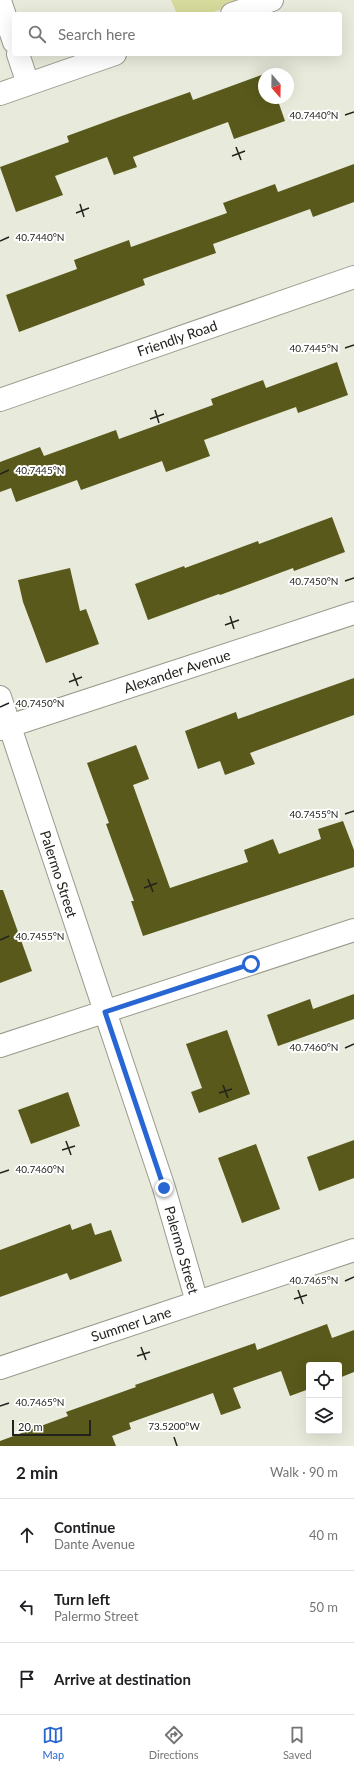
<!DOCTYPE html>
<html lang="en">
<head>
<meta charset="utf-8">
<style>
  :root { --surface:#fff; --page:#f6f6f6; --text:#202124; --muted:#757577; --line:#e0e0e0; --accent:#2766d3 }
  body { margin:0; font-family:Lato,sans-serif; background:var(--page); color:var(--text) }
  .controls { position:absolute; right:12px; bottom:12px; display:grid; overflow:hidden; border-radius:4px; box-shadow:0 4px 16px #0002 }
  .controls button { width:36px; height:36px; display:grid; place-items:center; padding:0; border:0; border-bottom:1px solid var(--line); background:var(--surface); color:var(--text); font:20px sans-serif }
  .compass { position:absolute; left:258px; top:68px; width:36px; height:36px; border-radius:50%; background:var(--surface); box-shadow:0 4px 16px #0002; rotate:160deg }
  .scale { position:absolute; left:12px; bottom:10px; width:79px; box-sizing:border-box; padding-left:4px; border:2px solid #22231d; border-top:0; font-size:11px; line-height:14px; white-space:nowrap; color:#22231d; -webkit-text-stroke:3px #fff; paint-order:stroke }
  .stop { position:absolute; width:12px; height:12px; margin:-9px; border:3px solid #2766d3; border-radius:50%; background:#fff }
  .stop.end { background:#2766d3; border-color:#fff; box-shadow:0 1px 4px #0008 }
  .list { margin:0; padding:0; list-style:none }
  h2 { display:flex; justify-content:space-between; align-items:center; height:52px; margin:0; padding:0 16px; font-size:17px }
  h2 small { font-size:13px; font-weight:400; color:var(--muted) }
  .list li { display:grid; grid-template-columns:26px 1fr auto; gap:12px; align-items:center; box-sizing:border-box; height:72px; padding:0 16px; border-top:1px solid var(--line) }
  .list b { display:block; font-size:15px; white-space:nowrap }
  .list p { margin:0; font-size:13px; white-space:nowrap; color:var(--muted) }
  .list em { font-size:13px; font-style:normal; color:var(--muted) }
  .icon { flex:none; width:22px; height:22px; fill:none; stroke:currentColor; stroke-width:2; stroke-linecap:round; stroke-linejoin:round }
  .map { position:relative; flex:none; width:354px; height:1446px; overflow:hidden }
  .search { position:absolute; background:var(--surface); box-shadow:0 4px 16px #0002; left:12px; right:12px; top:12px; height:44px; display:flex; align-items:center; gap:10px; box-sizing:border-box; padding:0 14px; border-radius:4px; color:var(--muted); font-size:15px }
  .sheet { height:268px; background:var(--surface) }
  nav { display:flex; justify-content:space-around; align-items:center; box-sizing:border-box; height:56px; border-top:1px solid var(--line); background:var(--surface); font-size:11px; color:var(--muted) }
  nav a { display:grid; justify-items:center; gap:2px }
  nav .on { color:var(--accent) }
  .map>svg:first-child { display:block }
</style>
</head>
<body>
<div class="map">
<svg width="354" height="1446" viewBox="0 0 354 1446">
  <rect width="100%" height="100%" fill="#e8eadb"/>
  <path fill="#d6da9c" d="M171 0H247L208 14H177Z"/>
  <path fill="#58591a" d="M264 74V98H277L285 121 234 139 228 122 133 157 137 167 114 175 107 157 55 176 63 195 16 212 0 167 69 142 67 136 119 117 190 92 193 100Z
    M354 164V202L313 217 310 209 213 244 216 253 143 279 145 285 19 332 6 295 77 269 74 260 129 240 131 247 227 213 223 203 275 184 278 192Z
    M337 362 348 395 298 413 296 407 204 440 210 456 166 472 162 461 81 490 77 480 16 502 11 488 0 492V462L40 447 44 456 116 430 119 439 213 405 211 399 263 380 266 388Z
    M332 517 345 552 294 571 293 568 220 595 219 594 148 620 135 584 184 566 185 568 258 541 259 544Z
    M70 568 80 611 86 609 99 644 46 663 23 602 18 580Z
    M354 678V715L250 753 255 764 225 775 220 761 198 769 185 731 236 712 238 719Z
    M136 745 149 779 133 785 170 888 248 862 244 850 273 839 279 854 321 839 318 829 343 821 354 850V867L143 936 131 901H134L106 824 109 823 87 763Z
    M0 890H3L32 971 0 983Z
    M354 994V1019L278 1046 267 1015 310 999 313 1009Z
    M227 1030 250 1094 199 1113 191 1092 202 1088 186 1044Z
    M68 1092 80 1126 31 1144 18 1110Z
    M354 1140V1178L319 1191 307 1157Z
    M256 1144 280 1209 242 1223 218 1158Z
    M91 1223 95 1235 111 1230 122 1261 70 1280 67 1273 0 1297V1250L70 1224 72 1230Z
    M327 1324 332 1338 354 1330V1372L339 1378V1365H309V1389L290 1396 281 1371 233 1388 241 1408 221 1415 213 1393 129 1423 131 1429 112 1436 116 1446H0V1441L68 1416 66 1412 136 1387 135 1385 255 1343 257 1350Z"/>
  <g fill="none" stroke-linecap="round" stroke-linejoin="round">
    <g stroke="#999a8c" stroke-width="24">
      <path id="minor" d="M0 1 14 42
        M232 14 272 0
        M18 54 28 84
        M0 94 115 54
        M0 400 354 277
        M0 697 164 1188 197 1302
        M0 729 354 613
        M0 1046 354 930
        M0 1368 354 1250"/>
    </g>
    <use href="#minor" stroke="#fff" stroke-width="22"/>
  </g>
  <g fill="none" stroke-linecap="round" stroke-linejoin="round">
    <path stroke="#2766d3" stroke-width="5" d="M164 1188 105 1012 251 964"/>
  </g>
  <path fill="none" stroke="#22231d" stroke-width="1.5" d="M345 115 354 112M236 147 241 160M232 156 245 151M80 204 84 217M76 213 89 208M0 241 9 237M345 348 354 345M155 410 159 423M150 419 164 414M0 474 9 470M345 581 354 578M230 616 234 629M225 625 239 620M73 673 78 686M69 682 82 677M0 707 9 703M345 814 354 811M148 879 153 892M144 888 157 883M0 940 9 936M345 1048 354 1044M223 1085 228 1098M219 1093 232 1089M66 1141 71 1155M62 1150 75 1146M0 1173 9 1170M345 1281 354 1277M298 1290 303 1304M294 1299 307 1295M141 1347 146 1360M137 1356 150 1352M0 1406 9 1403M174 1437 177 1446"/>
  <g text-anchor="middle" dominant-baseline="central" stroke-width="4" stroke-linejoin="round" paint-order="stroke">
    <g font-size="14" fill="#22231d" stroke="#fff">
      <text transform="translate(177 338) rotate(-19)">Friendly Road</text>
      <text transform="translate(177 671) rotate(-18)">Alexander Avenue</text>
      <text transform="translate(59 874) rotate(72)">Palermo Street</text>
      <text transform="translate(182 1250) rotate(74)">Palermo Street</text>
      <text transform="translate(131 1324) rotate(-18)">Summer Lane</text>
    </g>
  </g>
  <g font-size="10" text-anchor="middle" fill="#22231d" stroke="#fff" stroke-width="4" stroke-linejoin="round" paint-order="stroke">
    <text x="314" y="119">40.7440°N</text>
    <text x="40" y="241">40.7440°N</text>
    <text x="314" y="352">40.7445°N</text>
    <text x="40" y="474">40.7445°N</text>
    <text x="314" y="585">40.7450°N</text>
    <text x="40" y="707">40.7450°N</text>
    <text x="314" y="818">40.7455°N</text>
    <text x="40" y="940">40.7455°N</text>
    <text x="314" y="1051">40.7460°N</text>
    <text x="40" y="1173">40.7460°N</text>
    <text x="314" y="1284">40.7465°N</text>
    <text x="40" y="1406">40.7465°N</text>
    <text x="174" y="1430">73.5200°W</text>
  </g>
</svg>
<div class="controls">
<button><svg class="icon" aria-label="locate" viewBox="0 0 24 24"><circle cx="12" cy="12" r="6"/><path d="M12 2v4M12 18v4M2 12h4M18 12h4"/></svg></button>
<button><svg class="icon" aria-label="layers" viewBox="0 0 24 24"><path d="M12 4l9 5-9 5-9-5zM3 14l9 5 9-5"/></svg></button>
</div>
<svg class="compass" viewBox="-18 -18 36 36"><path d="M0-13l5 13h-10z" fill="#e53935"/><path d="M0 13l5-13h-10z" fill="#757577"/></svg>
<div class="scale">20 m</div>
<div class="stop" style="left:251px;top:964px"></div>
<div class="stop end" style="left:164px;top:1188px"></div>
<div class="search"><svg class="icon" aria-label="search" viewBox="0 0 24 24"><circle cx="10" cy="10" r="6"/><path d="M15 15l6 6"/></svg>Search here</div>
</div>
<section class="sheet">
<h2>2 min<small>Walk · 90 m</small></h2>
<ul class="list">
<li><svg class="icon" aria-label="ahead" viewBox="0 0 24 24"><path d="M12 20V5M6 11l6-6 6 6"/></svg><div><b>Continue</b><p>Dante Avenue</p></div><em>40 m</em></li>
<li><svg class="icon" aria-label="left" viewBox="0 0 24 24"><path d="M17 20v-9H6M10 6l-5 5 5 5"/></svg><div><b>Turn left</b><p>Palermo Street</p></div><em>50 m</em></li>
<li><svg class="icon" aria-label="arrive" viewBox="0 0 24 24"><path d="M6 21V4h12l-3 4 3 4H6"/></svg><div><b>Arrive at destination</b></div></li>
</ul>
</section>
<nav>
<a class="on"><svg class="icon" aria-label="map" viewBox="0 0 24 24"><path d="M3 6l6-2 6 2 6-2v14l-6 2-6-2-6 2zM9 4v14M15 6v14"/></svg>Map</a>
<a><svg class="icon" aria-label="directions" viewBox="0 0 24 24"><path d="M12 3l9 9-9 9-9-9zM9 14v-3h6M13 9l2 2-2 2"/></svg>Directions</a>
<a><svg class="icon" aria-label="saved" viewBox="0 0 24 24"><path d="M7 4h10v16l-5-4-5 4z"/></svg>Saved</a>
</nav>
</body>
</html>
